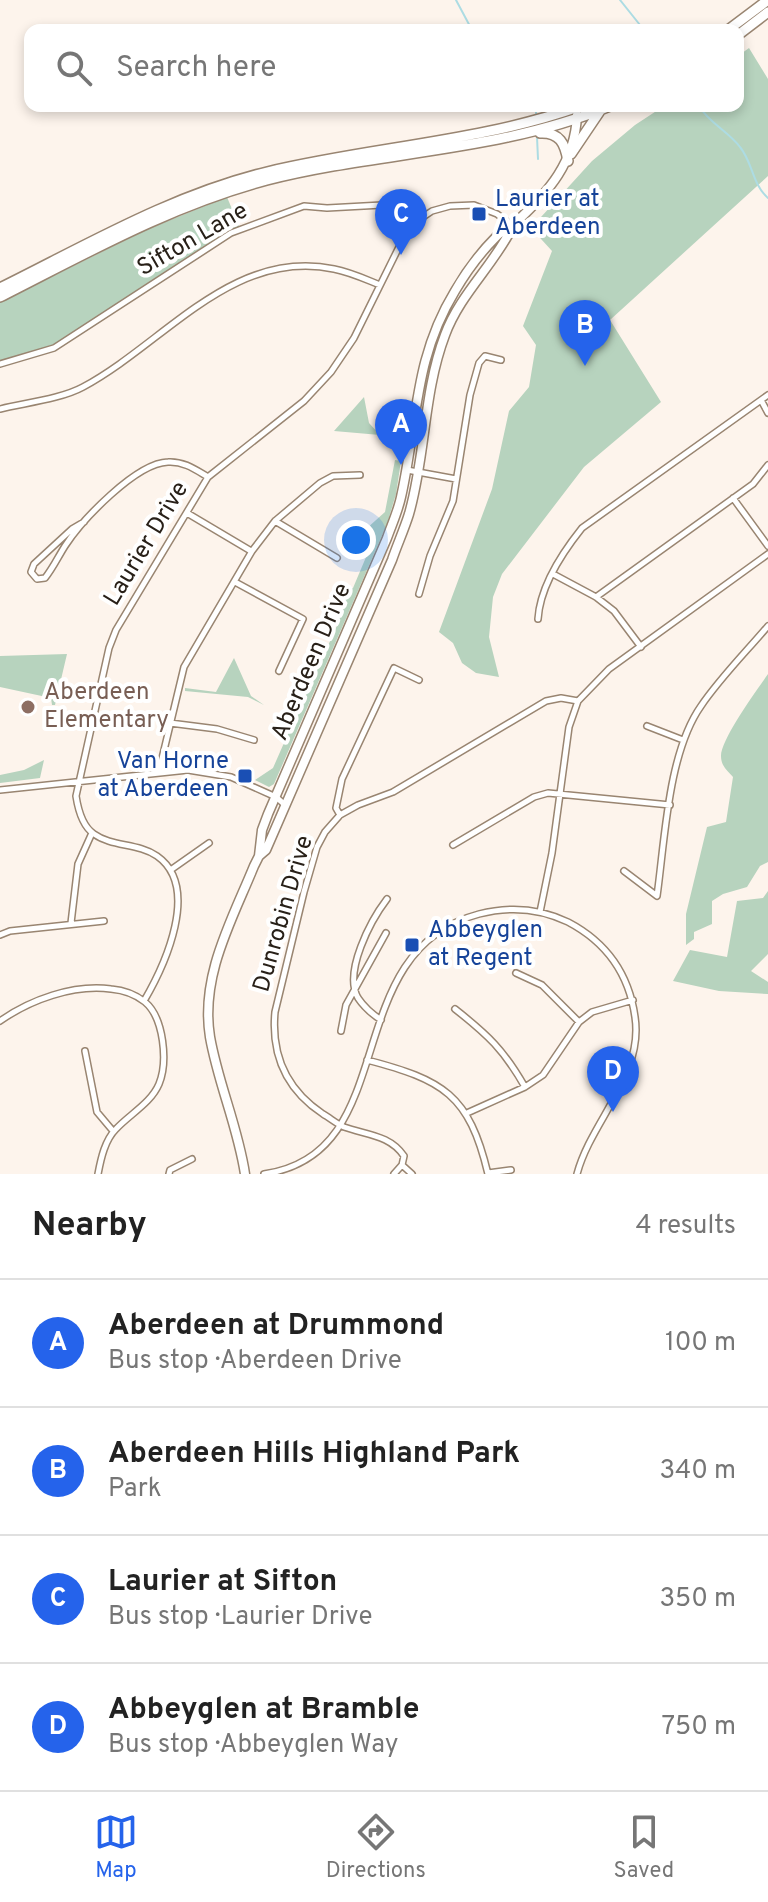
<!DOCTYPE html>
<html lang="en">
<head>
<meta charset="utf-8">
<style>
  :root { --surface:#fff; --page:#f6f6f6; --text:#222; --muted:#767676; --line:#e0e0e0; --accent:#2563eb }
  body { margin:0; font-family:Overpass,sans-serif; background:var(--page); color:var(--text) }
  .you { position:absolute; left:356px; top:540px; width:28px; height:28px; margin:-20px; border:6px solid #fff; border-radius:50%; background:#1a73e8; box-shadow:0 0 0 12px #1a73e833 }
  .badge { display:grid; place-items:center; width:52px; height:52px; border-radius:50%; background:var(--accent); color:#fff; font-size:26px; font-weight:700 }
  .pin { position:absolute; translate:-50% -66px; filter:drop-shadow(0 2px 4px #0008) }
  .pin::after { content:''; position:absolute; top:42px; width:28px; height:24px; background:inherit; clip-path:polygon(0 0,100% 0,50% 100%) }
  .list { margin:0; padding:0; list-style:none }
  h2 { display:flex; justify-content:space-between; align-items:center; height:104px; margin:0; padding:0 32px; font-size:34px }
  h2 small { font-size:26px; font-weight:400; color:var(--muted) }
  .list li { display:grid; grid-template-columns:52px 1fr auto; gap:24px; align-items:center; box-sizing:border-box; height:128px; padding:0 32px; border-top:2px solid var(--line) }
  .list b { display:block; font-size:30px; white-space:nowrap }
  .list p { margin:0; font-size:26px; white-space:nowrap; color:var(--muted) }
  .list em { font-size:26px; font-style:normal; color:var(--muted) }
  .icon { flex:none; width:44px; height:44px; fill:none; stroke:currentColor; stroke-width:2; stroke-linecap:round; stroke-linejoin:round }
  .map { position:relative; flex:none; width:768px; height:1174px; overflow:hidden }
  .search { position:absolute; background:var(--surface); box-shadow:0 4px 12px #0003; left:24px; right:24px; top:24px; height:88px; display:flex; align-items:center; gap:20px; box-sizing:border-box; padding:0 28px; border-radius:16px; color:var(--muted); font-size:30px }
  .sheet { height:616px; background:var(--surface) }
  nav { display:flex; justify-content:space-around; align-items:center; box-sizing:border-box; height:112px; border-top:2px solid var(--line); background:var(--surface); font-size:22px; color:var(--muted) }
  nav a { display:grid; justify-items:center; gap:4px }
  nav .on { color:var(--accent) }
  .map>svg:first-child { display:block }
</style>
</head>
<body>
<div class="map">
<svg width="768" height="1174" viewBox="0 0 768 1174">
  <rect width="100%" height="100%" fill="#fdf4ec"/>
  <path fill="#b7d3be" d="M749 48 768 79V176L610 320 661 402 584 467 502 574 493 597 489 637 499 677 476 673 462 663 453 643 439 632 492 489 509 411 529 387 536 345 523 326 552 251 531 228 592 161 635 125 664 106H738V56Z
    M227 197 239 226 50 347 0 361V302L148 229Z
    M364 397 369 423 380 435 334 431Z
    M395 460 401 461 396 494 387 524 274 784 269 787 255 780 273 768 291 727 290 711 301 706 339 621 337 594 353 588 369 550 366 529 385 512Z
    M67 654 55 705H52L51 698 0 687V656Z
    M234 658 251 696 264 705 248 697 185 691V688L216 692Z
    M768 674V862L760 866 747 887 723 894 712 901V924L694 932V939L686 945V914L707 827 726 822 733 777C727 770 721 766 721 756 721 739 757 690 768 674Z
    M44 760 40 778 0 783V775L24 770Z
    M768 891V954L751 971 768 982V994L719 991 673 981 690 950 727 957 737 901 763 898Z"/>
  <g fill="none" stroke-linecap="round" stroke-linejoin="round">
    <path stroke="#addce3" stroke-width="2" d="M456 0 472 30
      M620 0 644 30
      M536 106V114
      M699 106C709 123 728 131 740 147 753 163 752 184 768 198
      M537 137 538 159"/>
    <g stroke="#998571" stroke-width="8">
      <path id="minor" d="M0 364 54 348 231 233 304 206 327 208 382 205 398 208 414 223
        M761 400 768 413
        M0 409C24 403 61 399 83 387 165 343 232 248 334 269 350 272 365 279 380 285
        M407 470 456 479
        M733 498 768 546
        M187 513 251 551
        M275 521 337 558
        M84 522 72 529 34 564 31 572 37 579 45 578C53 568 58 557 65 546 82 520 136 463 168 462 184 461 196 470 208 477
        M553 574 596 597 614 611 641 647
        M235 582 303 619 279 671
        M419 594 430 556 453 501 470 395 479 363 485 356 501 360
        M596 597 753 484 768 465
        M538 619C540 587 562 553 582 528L768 395
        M170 723 217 729 254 740
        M647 726 683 740
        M159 771 184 667 252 551 275 521 320 483 333 476 360 475
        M0 790 188 770 231 777 276 797 284 804
        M340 815 336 808 342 779 394 668 419 680
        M453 845 534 797 548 793 670 805
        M172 869 209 843
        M624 871 657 896C665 839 668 753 701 706 720 678 746 652 768 626
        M540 912 552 853 569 727 578 701 609 669 768 554
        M71 923 78 864 92 833
        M0 935 10 931 104 921
        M516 973 542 985 579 1022
        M144 1001C165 965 201 887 157 856 138 843 112 847 94 834 82 826 78 809 76 796L109 648 116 630 208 477 304 401 331 372 354 338 399 247 414 223 432 211 450 206 474 205 497 214 513 226
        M455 1009C488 1035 504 1050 525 1087
        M381 1020C372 1014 364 1007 358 998 343 972 371 920 387 899
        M0 1021C30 1000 73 984 111 989 123 990 135 994 145 1002 164 1018 168 1062 159 1084 151 1103 130 1114 116 1129 105 1140 101 1158 98 1174
        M341 1031 346 1005 386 933
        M85 1051 97 1112 113 1131
        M367 1060C443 1080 469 1094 488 1174
        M467 1113 525 1087 543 1075 579 1022 592 1012 633 1000
        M402 1165 404 1156C390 1135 367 1135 344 1127 337 1124 330 1118 323 1114 287 1090 271 1055 275 1012L304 892 317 847 325 832 340 815 358 805 393 792 546 701 561 698 578 701
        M402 1165 412 1174
        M488 1173 511 1170
        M169 1174 170 1170 192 1159
        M264 1174C405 1154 335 952 479 914 510 906 539 908 568 922 606 942 629 974 635 1017 644 1075 591 1121 577 1174
        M394 1174 402 1165"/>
    </g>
    <g stroke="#998571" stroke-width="11">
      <path id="secondary" d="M259 856 262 830 268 814 387 538C392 524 398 511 401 497 418 422 413 360 455 291 466 272 480 253 496 237 501 231 509 229 515 223 549 192 575 162 577 115
        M245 1174C238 1127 218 1083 210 1037 200 976 232 920 254 866L259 856 266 850 392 560C397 545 404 530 409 514 426 455 423 393 445 335 460 294 494 265 513 226"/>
    </g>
    <g stroke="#998571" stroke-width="12">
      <path id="primary" d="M728 30 768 0
        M738 35 768 12
        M540 133C560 132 565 144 568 161
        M571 154 600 111
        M0 288C87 245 172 195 267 172 371 147 480 142 581 106
        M0 297C87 253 172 205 267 180 381 151 500 152 610 106"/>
    </g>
    <use href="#minor" stroke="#fff" stroke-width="5"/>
    <use href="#secondary" stroke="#fff" stroke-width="8"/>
    <use href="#primary" stroke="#fff" stroke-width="9"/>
  </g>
  <g fill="#1a4fb4" stroke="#fff" stroke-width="3">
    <rect x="471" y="206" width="16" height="16" rx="4"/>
    <rect x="237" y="768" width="16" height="16" rx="4"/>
    <rect x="404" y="937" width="16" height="16" rx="4"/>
  </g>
  <circle fill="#8d6e63" stroke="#fff" stroke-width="3" cx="28" cy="707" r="8"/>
  <g text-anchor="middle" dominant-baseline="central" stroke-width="8" stroke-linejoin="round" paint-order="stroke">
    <g font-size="24" fill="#164399" stroke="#fff" text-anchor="start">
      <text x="495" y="200">Laurier at<tspan x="495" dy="28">Aberdeen</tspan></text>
      <text x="229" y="762" text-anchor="end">Van Horne<tspan x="229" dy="28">at Aberdeen</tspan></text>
      <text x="428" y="931">Abbeyglen<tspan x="428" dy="28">at Regent</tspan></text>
    </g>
    <g font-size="24" fill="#282018" stroke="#fff">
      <text transform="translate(193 240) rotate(-30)">Sifton Lane</text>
      <text transform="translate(147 544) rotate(-59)">Laurier Drive</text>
      <text transform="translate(312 662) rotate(-67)">Aberdeen Drive</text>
      <text transform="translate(284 914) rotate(-74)">Dunrobin Drive</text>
    </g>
    <g font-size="24" fill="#785e54" stroke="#fff" text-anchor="start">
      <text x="44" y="693">Aberdeen<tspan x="44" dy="28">Elementary</tspan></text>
    </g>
  </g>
</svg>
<div class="you"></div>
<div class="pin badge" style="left:401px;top:465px">A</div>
<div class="pin badge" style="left:585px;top:366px">B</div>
<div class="pin badge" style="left:401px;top:255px">C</div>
<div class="pin badge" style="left:613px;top:1112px">D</div>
<div class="search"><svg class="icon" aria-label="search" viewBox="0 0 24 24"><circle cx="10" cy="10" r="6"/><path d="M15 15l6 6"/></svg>Search here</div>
</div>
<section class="sheet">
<h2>Nearby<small>4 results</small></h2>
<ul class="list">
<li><span class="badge">A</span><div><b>Aberdeen at Drummond</b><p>Bus stop · Aberdeen Drive</p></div><em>100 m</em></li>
<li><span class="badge">B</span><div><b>Aberdeen Hills Highland Park</b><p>Park</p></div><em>340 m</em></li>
<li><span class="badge">C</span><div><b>Laurier at Sifton</b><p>Bus stop · Laurier Drive</p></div><em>350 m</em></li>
<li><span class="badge">D</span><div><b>Abbeyglen at Bramble</b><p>Bus stop · Abbeyglen Way</p></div><em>750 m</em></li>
</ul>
</section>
<nav>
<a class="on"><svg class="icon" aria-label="map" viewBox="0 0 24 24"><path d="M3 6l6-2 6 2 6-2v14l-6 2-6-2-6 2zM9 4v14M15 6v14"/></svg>Map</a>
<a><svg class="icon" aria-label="directions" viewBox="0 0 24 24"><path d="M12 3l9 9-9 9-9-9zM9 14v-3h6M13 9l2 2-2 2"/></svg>Directions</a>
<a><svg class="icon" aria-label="saved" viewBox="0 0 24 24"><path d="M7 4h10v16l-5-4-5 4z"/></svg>Saved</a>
</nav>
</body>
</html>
